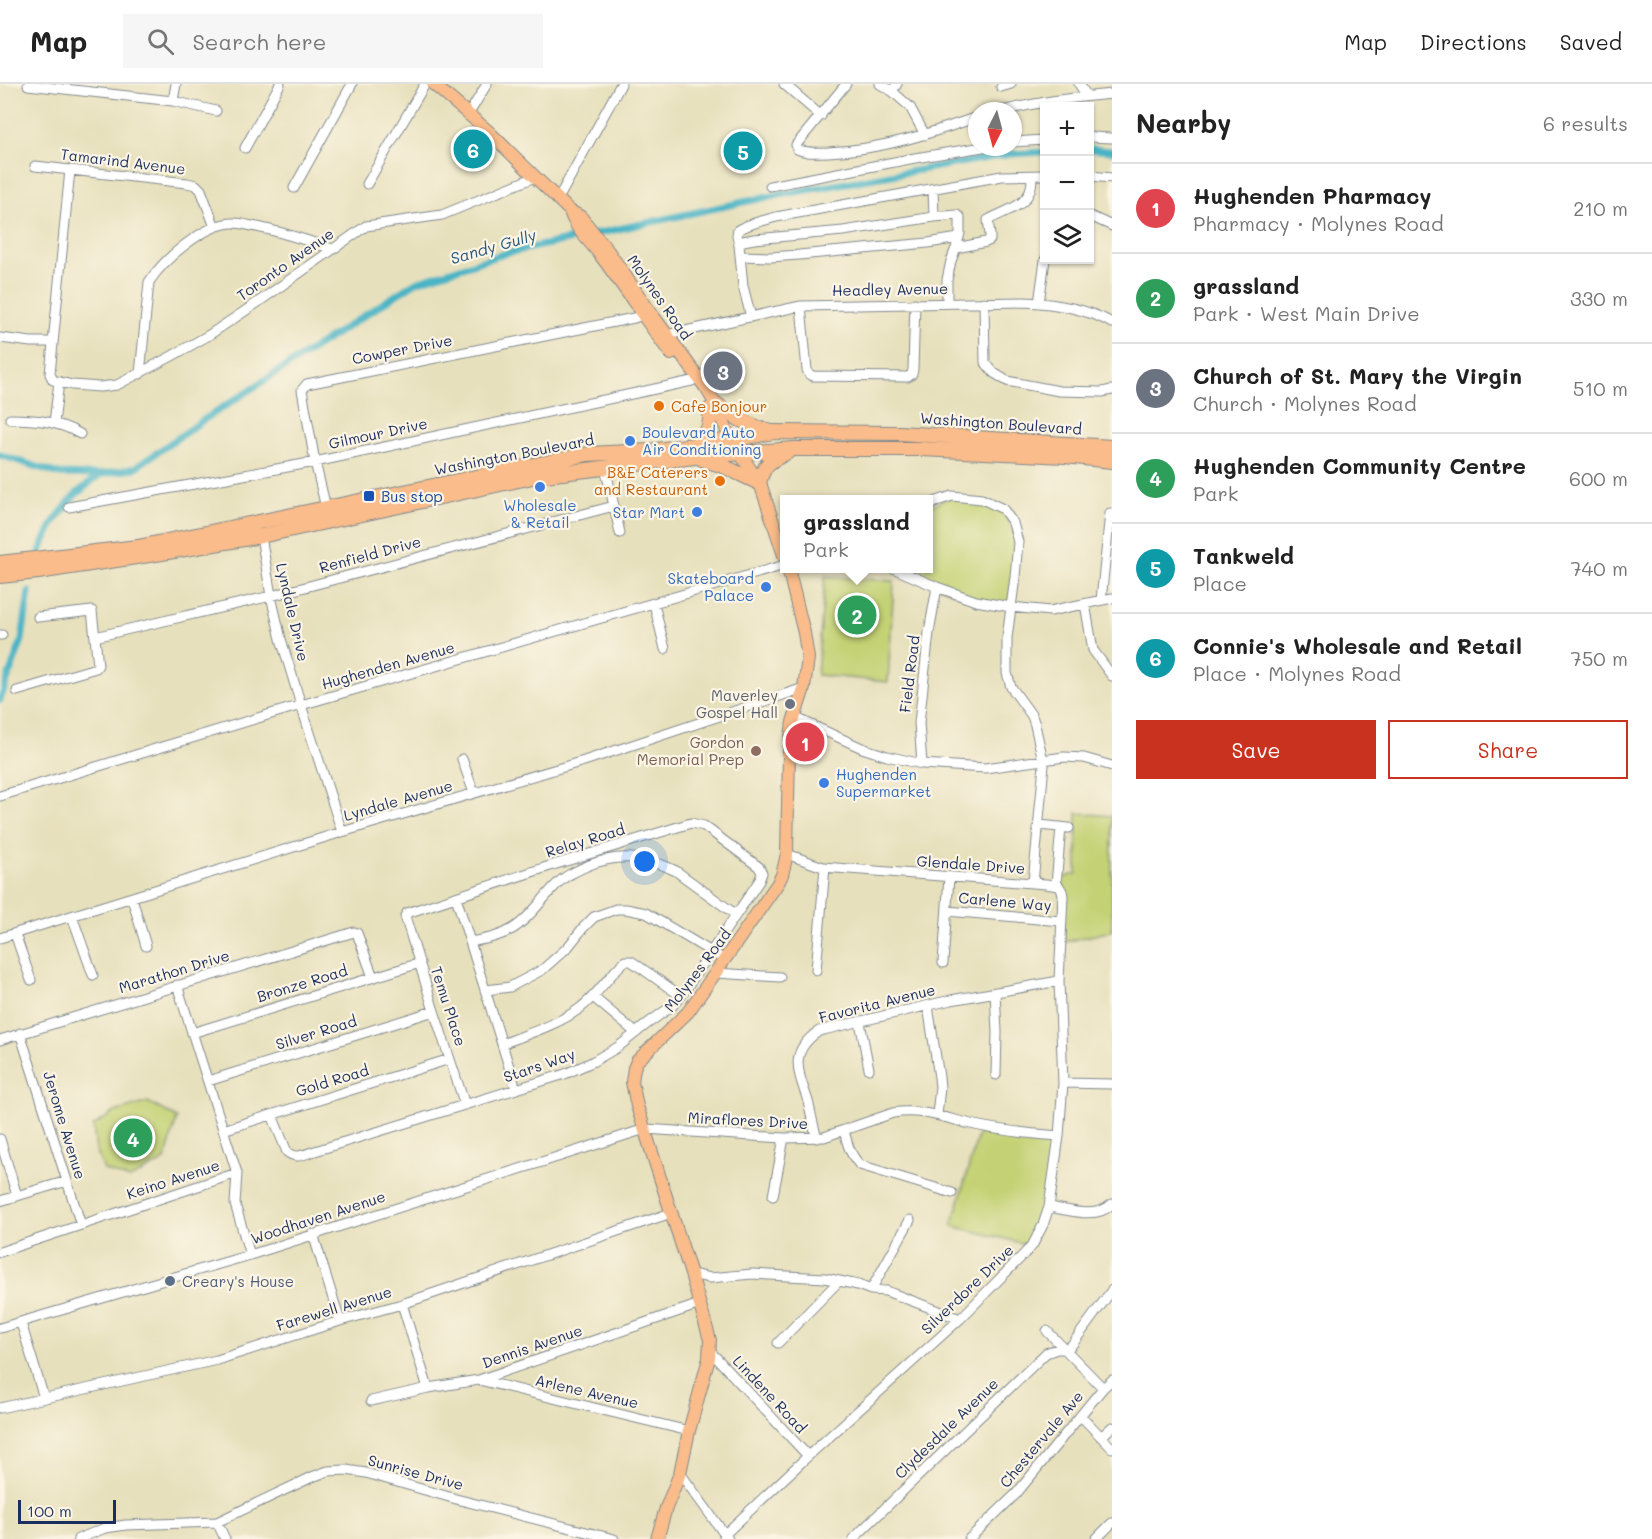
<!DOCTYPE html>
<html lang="en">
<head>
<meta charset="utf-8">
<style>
  :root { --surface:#fff; --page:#f6f6f6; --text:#222; --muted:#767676; --line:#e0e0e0; --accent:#c8321e }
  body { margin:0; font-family:Mali,sans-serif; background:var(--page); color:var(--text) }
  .controls { position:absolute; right:18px; top:18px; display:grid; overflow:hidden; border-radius:0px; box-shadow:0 2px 4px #0004 }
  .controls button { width:54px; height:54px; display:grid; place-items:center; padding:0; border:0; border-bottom:2px solid var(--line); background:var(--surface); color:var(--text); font:30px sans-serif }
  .compass { position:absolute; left:968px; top:18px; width:54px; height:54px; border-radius:50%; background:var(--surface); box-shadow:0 2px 4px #0004; rotate:186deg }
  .scale { position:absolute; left:18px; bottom:15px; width:98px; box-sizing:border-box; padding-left:6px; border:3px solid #1b2f5e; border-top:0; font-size:16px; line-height:21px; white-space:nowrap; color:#1b2f5e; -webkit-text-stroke:4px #fcf5e5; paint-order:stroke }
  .you { position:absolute; left:645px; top:778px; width:21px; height:21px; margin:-15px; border:4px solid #fff; border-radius:50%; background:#1a73e8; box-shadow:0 0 0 9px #1a73e833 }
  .badge { display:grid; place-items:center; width:39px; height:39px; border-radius:50%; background:var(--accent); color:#fff; font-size:20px; font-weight:700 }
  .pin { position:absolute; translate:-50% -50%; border:3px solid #fff; box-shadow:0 2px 6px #0006 }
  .popup { position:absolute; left:780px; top:411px; width:153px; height:78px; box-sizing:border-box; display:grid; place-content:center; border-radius:0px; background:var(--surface); filter:drop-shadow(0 2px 4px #0005); font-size:20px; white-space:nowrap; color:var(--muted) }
  .popup b { font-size:22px; color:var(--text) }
  .popup::after { content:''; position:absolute; left:50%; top:100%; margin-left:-12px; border:12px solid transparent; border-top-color:var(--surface) }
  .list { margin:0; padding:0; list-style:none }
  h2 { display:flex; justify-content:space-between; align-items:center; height:78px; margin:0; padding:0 24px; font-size:26px }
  h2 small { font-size:20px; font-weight:400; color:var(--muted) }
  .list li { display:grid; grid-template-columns:39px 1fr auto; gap:18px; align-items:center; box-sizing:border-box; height:90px; padding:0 24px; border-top:2px solid var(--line) }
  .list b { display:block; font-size:22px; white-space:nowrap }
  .list p { margin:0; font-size:20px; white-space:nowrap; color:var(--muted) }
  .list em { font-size:20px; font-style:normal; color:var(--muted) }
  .actions { display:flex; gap:12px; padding:18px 24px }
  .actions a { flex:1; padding:14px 0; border:2px solid var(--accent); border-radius:0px; text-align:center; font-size:21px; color:var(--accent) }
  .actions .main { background:var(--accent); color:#fff }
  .icon { flex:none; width:33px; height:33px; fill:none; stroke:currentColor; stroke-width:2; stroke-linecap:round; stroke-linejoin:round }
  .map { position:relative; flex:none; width:1112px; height:1455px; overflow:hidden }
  header { display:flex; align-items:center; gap:36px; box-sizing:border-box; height:84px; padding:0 30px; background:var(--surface); border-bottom:2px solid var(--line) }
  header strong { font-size:28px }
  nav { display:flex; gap:33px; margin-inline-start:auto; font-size:21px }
  .search { width:420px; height:54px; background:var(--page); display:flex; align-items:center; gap:15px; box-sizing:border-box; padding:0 21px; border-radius:0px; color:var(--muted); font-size:22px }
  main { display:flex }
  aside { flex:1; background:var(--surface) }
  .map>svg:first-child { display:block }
</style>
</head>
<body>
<header>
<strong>Map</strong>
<div class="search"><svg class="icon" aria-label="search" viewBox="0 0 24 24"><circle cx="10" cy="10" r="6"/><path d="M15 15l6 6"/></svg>Search here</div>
<nav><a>Map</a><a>Directions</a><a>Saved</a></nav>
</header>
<main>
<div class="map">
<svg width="1112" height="1455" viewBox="0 0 1112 1455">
  <rect width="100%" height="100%" fill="#fcf5e5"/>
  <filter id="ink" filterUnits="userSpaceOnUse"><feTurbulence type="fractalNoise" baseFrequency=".0167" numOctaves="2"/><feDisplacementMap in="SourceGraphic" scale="12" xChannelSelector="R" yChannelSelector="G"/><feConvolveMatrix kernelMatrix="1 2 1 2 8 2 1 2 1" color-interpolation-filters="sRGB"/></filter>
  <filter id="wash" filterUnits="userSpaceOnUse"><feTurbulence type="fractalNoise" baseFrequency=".008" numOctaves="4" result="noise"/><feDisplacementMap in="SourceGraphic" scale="24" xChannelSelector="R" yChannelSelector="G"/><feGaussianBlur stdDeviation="1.35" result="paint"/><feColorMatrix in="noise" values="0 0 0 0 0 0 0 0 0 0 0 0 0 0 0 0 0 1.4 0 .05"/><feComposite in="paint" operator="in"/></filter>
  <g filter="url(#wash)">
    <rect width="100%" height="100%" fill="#e7e0bc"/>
    <path fill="#c4d274" stroke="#708069" stroke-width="1.5" d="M952 412 1003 425 1018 458 1009 522 976 517 893 485 929 484V423Z
      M825 492 894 497 888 598 817 591Z
      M1077 729 1112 732V847L1064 858 1060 794 1077 790Z
      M148 1018 177 1034 165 1076 130 1095 104 1086 96 1066 93 1042 115 1028Z
      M978 1050 1054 1058 1047 1122 1030 1161 952 1142Z"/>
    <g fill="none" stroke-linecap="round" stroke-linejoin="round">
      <path stroke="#48b4c5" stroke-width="7" d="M1090 65 1112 67
        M0 371 59 390 99 391 135 384 202 337 416 198 507 169 767 113 1010 70 1044 68
        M40 467 53 439 74 412 99 391
        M0 616 22 556 29 508"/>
    </g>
  </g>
  <g filter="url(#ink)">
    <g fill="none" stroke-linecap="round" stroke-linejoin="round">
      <g stroke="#81888d" stroke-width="11">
        <path id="minor" d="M784 0 821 32
          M846 0 796 61 797 65C807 70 817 68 828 68 879 66 929 50 977 33
          M880 0 892 7
          M897 0 892 7 910 23 925 51
          M1079 0 1087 12
          M28 1 173 17 216 27
          M1001 3 1011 0
          M173 17 176 0
          M1002 27C1038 18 1075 13 1112 10
          M468 31 487 0
          M1090 53 1112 54
          M1013 58 1044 56
          M245 64 280 0
          M35 82 187 99 196 101 201 106 215 143
          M70 86 50 290 53 296 72 301 100 303 117 301 172 272 209 251 254 221 366 142 442 131 535 93
          M1090 92 1112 94
          M367 100 425 0
          M770 102 915 74 983 63
          M294 104 352 0
          M933 105 934 133
          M558 115 621 0
          M1090 132 1112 142
          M739 161 743 157 754 155 843 147 934 133 957 131 960 133V149L956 164 951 177 947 196V219
          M956 164 986 158 990 156V151L988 136C1010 124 1033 122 1032 92
          M740 172 770 173 799 171 928 159 959 154
          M984 218 985 278 994 289 1007 297 1059 307 1102 308 1112 306
          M1039 219 1045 176
          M801 222 807 286 809 290 813 292 908 293 912 290 913 285 915 219
          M751 233 743 202 739 161 737 151 738 146C749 139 763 137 776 133L1002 92 1044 91
          M667 251 801 222 1024 218C1054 219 1085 224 1112 239
          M0 254 31 258H52
          M140 290 149 198C164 175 205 139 234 139 242 139 250 142 257 143 283 148 308 157 333 165
          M10 335C35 335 58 337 80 350
          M54 339 59 298
          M614 422 620 449
          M69 423 315 378 692 297
          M929 423 937 417 952 412 982 415 1003 425 1013 439 1018 458 1015 493 1007 554V589L1011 603 1032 632 1035 641 1044 681 1033 799
          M327 428 315 378 302 306 307 300 634 234 642 231
          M261 452 271 512 281 555 301 621 342 748
          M893 484 937 503 976 517 1011 523 1050 527 1112 514
          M1101 516 1110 429
          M654 520 665 565
          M1085 520 1093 566 1112 592
          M0 551H2
          M95 553 271 512 614 422 605 383
          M17 607 96 584 98 581 92 527 38 533
          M794 633 862 664 887 672 922 680 985 684 1064 673 1084 674 1112 682
          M462 675 474 709
          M922 680 919 639 929 548 937 503
          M0 712 301 621 785 481
          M1039 741 1069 744
          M1056 801 1061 743
          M456 813 516 1005
          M132 814 146 862
          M947 827 1061 837
          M72 832 93 891
          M15 850 31 896
          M0 854 342 748 584 677 804 604
          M470 858C486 855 500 853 514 844 531 833 542 815 556 801 564 792 576 787 587 782 618 769 646 772 676 787L735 830
          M943 879 949 793
          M816 886 825 783
          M716 889 780 893
          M177 901 237 1089 235 1120 250 1171
          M486 906 510 903 542 886 568 863 583 844 594 833 616 825H626L646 829 725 876
          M995 908 997 948 996 991
          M593 913 636 949
          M928 922 939 993 940 1003 937 1031
          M860 938 869 985
          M20 949 81 1141
          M192 949 420 879
          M0 956 354 848 357 849 373 893
          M502 960C527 950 557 941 579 925 597 912 608 892 625 877H631L634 879 681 912
          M208 997 434 927
          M1063 999 1112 1000
          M272 1031 287 1068C296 1076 305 1070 315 1067L565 990 592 978 618 963 647 940 672 922 681 912 759 797 762 789 759 783 704 742 691 739 553 781 407 829 405 832 434 927 465 1021
          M223 1046 450 975
          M844 1046C847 1059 850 1071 860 1081L952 1109
          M817 1054C813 1042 811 1029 808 1017 798 987 788 968 819 947L951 916 1059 897
          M0 1055 17 1112
          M773 1112 784 1054
          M0 1117 67 1097
          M1049 1123C1069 1126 1096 1136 1112 1120
          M313 1150 340 1237
          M0 1168 237 1089
          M691 1190 710 1194 752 1190 825 1194 858 1201 871 1206 886 1207 960 1235
          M871 1206 910 1136
          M402 1220 428 1304
          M21 1239 44 1314
          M0 1244 250 1171 645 1045 784 1054 824 1053 893 1029C921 1024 948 1035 975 1041 1003 1047 1031 1050 1059 1052
          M1047 1247 1103 1304
          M778 1259 839 1197
          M710 1267 808 1372
          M479 1296 689 1347
          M371 1317 428 1304 479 1296 700 1220
          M0 1324 217 1276 340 1237 402 1220 671 1129
          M1081 1332 1112 1364
          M1101 1353 1112 1343
          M680 1389 728 1455
          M217 1438 225 1455
          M724 1451 808 1372 960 1235 1032 1162 1043 1141 1049 1123 1059 1052 1063 999 1059 897 1063 812 1062 807 1059 802 1046 800 823 783 787 770
          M78 1455 105 1444 126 1441 217 1438 312 1393 328 1387 346 1386 366 1389 456 1415 614 1455
          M853 1455 1046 1269 1057 1265H1065L1071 1262 1112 1206
          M969 1455 1016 1410 1103 1304 1112 1296
          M1096 1455 1112 1439"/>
      </g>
      <g stroke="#81888d" stroke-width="14">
        <path id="major" d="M433 0 488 47 570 127 581 133 608 167 648 225 706 304 715 319 731 356
          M570 127C575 145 590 157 601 172 625 204 647 238 671 270
          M736 363 761 402 785 474
          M657 1455 666 1424 680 1389 689 1347 709 1274 710 1256 691 1190 637 1022 632 998 634 984 637 977 688 928 778 799 782 791 787 770 789 669 793 638 804 604 808 574 804 549 788 484"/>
      </g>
      <g stroke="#81888d" stroke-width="16">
        <path id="highway" d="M715 319C732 333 750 342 771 348
          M696 361C708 348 711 343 710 325
          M702 375 721 381 759 399C765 378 769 378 788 368
          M0 479 138 463 588 370 649 367 731 356 774 348 900 349 1112 363
          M0 492 38 488 162 469 261 452 537 392 694 373 794 365H921L1065 372 1112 377"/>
      </g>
      <use href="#minor" stroke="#fff" stroke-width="9"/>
      <use href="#major" stroke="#f9bc8a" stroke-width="12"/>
      <use href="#highway" stroke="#f9bc8a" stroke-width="14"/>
    </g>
  </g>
  <g fill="#e8710a" stroke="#fcf5e5" stroke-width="2">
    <circle cx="659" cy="322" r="6"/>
    <circle cx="720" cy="397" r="6"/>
  </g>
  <g fill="#3f7fe0" stroke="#fcf5e5" stroke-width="2">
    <circle cx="630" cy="357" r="6"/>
    <circle cx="540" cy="403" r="6"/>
    <circle cx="697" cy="428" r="6"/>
    <circle cx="766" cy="503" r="6"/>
    <circle cx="824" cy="699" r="6"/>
  </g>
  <rect fill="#1a4fb4" stroke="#fcf5e5" stroke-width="2" x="363" y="406" width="12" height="12" rx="3"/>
  <circle fill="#6b7280" stroke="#fcf5e5" stroke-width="2" cx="790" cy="620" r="6"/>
  <circle fill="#8d6e63" stroke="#fcf5e5" stroke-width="2" cx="756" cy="667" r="6"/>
  <circle fill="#5c6f8a" stroke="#fcf5e5" stroke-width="2" cx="170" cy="1197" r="6"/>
  <g text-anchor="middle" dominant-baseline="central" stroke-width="4.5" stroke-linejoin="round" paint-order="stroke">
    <g font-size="15" fill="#1b2f5e" stroke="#fcf5e5">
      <text transform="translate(123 77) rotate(7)">Tamarind Avenue</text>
      <text transform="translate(285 180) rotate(-35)">Toronto Avenue</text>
      <text transform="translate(890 205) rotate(-1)">Headley Avenue</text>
      <text transform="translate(660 213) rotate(55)">Molynes Road</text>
      <text transform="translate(402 265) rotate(-11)">Cowper Drive</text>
      <text transform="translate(1001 339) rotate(4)">Washington Boulevard</text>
      <text transform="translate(378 349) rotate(-12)">Gilmour Drive</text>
      <text transform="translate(514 370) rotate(-11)">Washington Boulevard</text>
      <text transform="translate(370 470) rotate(-15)">Renfield Drive</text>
      <text transform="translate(293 528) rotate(77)">Lyndale Drive</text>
      <text transform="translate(388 581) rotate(-16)">Hughenden Avenue</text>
      <text transform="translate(909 590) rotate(-83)">Field Road</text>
      <text transform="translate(398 716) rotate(-16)">Lyndale Avenue</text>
      <text transform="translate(585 756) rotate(-17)">Relay Road</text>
      <text transform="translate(971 780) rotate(4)">Glendale Drive</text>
      <text transform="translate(1005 817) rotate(5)">Carlene Way</text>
      <text transform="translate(697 886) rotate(-53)">Molynes Road</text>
      <text transform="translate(174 887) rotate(-17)">Marathon Drive</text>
      <text transform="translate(302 899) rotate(-17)">Bronze Road</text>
      <text transform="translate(877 919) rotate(-14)">Favorita Avenue</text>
      <text transform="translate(449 922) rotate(72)">Temu Place</text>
      <text transform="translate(316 948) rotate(-17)">Silver Road</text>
      <text transform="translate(539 981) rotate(-19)">Stars Way</text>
      <text transform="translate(332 996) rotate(-17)">Gold Road</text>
      <text transform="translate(748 1036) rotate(3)">Miraflores Drive</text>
      <text transform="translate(65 1041) rotate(73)">Jerome Avenue</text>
      <text transform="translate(173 1095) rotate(-18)">Keino Avenue</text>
      <text transform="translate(318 1133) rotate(-18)">Woodhaven Avenue</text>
      <text transform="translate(967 1205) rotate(-44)">Silverdore Drive</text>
      <text transform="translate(334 1224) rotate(-17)">Farewell Avenue</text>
      <text transform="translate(532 1262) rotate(-19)">Dennis Avenue</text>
      <text transform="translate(587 1307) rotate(13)">Arlene Avenue</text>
      <text transform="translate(770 1310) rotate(47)">Lindene Road</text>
      <text transform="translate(946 1344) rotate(-44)">Clydesdale Avenue</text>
      <text transform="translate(1041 1355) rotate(-50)">Chestervale Ave</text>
      <text transform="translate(416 1388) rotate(15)">Sunrise Drive</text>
    </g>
    <g font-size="15" fill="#c56008" stroke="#fcf5e5" text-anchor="start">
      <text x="671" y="322">Cafe Bonjour</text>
      <text x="708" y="388" text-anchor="end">B&amp;E Caterers<tspan x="708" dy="17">and Restaurant</tspan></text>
    </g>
    <g font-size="15" fill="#366cbe" stroke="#fcf5e5" text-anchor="start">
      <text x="642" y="348">Boulevard Auto<tspan x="642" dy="17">Air Conditioning</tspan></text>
      <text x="540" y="421" text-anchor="middle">Wholesale<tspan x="540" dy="17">&amp; Retail</tspan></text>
      <text x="685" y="428" text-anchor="end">Star Mart</text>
      <text x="754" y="494" text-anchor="end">Skateboard<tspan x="754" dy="17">Palace</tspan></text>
      <text x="836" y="690">Hughenden<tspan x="836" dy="17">Supermarket</tspan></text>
    </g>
    <g font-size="15" fill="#164399" stroke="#fcf5e5" text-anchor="start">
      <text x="381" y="412">Bus stop</text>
    </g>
    <g font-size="15" fill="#5b616d" stroke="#fcf5e5" text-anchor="end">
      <text x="778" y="611">Maverley<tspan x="778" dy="17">Gospel Hall</tspan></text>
    </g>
    <g font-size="15" fill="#785e54" stroke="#fcf5e5" text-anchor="end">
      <text x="744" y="658">Gordon<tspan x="744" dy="17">Memorial Prep</tspan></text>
    </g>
    <g font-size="15" fill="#4e5e75" stroke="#fcf5e5" text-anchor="start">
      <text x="182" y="1197">Creary's House</text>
    </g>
    <g font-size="16" font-style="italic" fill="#28577d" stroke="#fcf5e5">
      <text transform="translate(493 162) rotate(-16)">Sandy Gully</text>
    </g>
  </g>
</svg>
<div class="controls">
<button>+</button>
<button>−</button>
<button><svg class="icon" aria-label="layers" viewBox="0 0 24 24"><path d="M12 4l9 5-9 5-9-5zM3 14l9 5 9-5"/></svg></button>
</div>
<svg class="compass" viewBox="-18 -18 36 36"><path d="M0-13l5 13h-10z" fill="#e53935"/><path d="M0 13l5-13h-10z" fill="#767676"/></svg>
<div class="scale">100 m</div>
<div class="you"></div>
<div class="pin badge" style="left:805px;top:658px;background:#e0444e">1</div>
<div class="pin badge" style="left:857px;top:531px;background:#2e9e5b">2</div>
<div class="popup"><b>grassland</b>Park</div>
<div class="pin badge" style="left:723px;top:287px;background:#6b7280">3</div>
<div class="pin badge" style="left:133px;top:1054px;background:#2e9e5b">4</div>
<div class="pin badge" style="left:743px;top:67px;background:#0f9aa8">5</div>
<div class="pin badge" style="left:473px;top:65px;background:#0f9aa8">6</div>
</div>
<aside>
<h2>Nearby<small>6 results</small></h2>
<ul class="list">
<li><span class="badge" style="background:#e0444e">1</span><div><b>Hughenden Pharmacy</b><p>Pharmacy · Molynes Road</p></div><em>210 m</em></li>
<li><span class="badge" style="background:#2e9e5b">2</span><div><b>grassland</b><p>Park · West Main Drive</p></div><em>330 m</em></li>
<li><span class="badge" style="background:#6b7280">3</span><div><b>Church of St. Mary the Virgin</b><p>Church · Molynes Road</p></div><em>510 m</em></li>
<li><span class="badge" style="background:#2e9e5b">4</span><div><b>Hughenden Community Centre</b><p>Park</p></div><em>600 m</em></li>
<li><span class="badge" style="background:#0f9aa8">5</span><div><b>Tankweld</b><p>Place</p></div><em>740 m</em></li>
<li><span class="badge" style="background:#0f9aa8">6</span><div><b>Connie's Wholesale and Retail</b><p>Place · Molynes Road</p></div><em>750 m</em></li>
</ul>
<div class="actions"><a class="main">Save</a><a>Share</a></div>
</aside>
</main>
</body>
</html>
